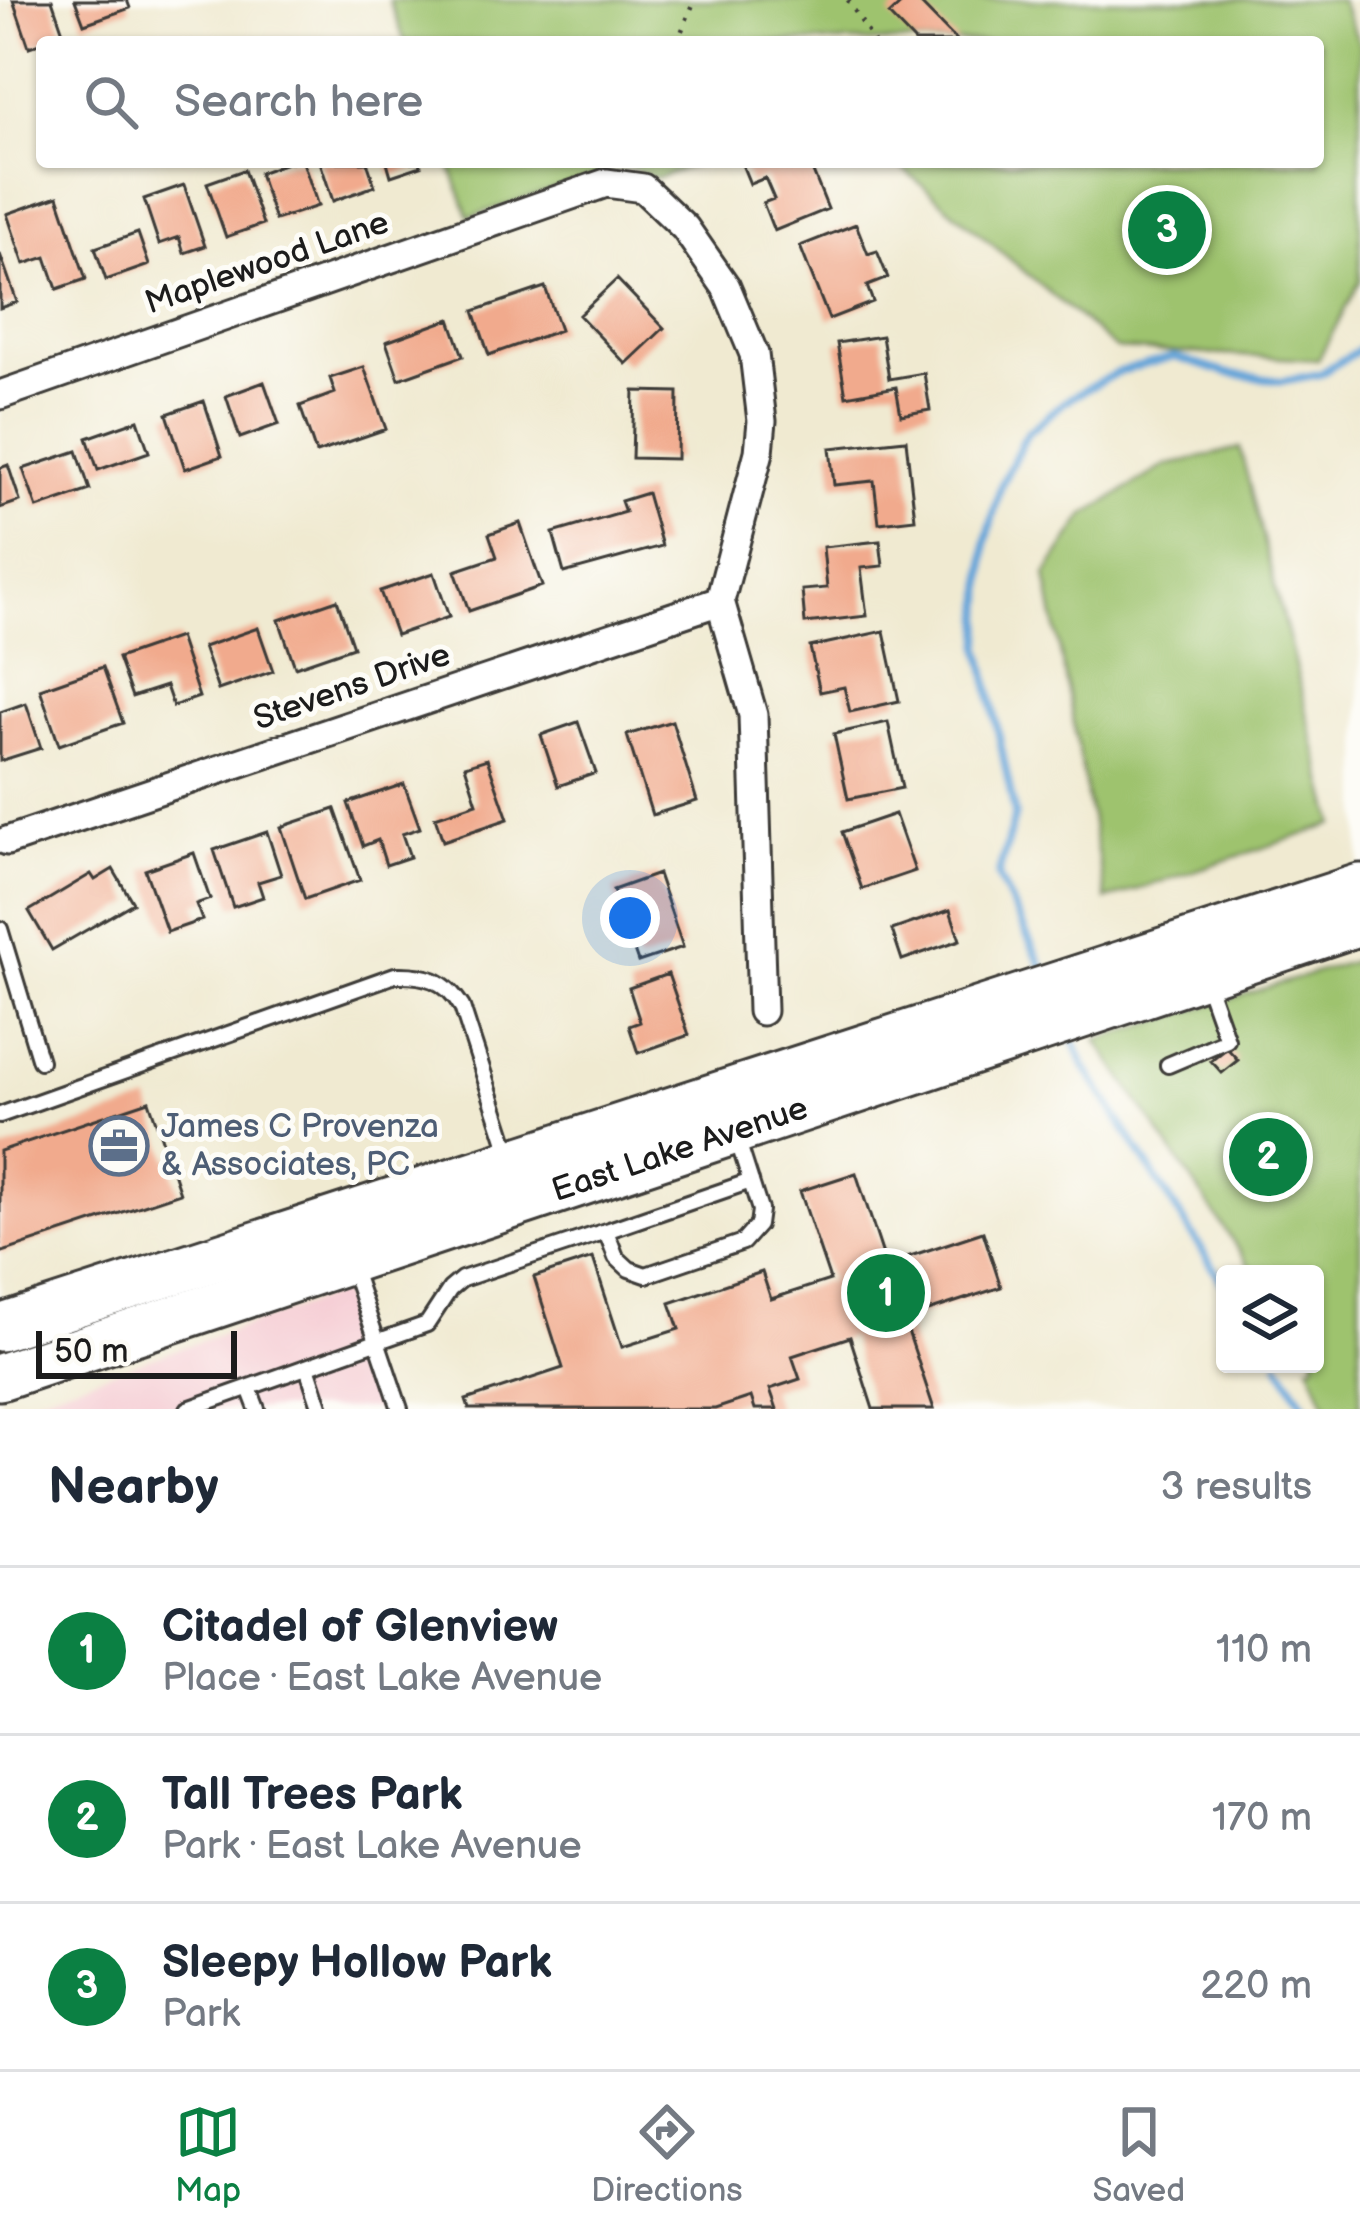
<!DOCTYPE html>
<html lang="en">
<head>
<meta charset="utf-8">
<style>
  :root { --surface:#fff; --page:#f6f6f7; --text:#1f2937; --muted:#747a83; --line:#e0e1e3; --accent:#0b8043 }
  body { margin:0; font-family:"Balsamiq Sans",sans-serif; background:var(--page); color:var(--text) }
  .controls { position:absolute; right:36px; bottom:36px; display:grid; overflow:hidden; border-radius:12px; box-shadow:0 3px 9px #0004 }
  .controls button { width:108px; height:108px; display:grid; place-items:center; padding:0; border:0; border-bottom:3px solid var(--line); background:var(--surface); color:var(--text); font:60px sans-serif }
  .scale { position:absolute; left:36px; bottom:30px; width:201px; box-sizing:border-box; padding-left:12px; border:6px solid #1c1c1c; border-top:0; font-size:33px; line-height:42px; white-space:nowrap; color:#1c1c1c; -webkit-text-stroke:9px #fdfcf7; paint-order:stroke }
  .you { position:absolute; left:630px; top:918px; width:42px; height:42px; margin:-30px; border:9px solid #fff; border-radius:50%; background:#1a73e8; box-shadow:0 0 0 18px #1a73e833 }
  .badge { display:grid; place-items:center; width:78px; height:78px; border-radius:50%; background:var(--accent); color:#fff; font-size:39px; font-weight:700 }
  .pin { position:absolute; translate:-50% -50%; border:6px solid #fff; box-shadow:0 3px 12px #0006 }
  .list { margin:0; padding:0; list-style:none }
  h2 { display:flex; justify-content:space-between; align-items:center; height:156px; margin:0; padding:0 48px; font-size:51px }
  h2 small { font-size:39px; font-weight:400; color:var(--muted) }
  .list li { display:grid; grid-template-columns:78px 1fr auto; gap:36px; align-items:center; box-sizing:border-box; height:168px; padding:0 48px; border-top:3px solid var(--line) }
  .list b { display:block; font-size:45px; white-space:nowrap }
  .list p { margin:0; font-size:39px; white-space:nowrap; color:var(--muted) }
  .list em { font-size:39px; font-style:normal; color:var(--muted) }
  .icon { flex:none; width:66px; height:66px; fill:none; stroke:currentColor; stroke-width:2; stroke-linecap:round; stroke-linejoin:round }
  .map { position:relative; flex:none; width:1360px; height:1409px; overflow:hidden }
  .search { position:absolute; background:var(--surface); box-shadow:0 3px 9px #0004; left:36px; right:36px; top:36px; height:132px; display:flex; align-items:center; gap:30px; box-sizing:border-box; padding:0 42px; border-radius:12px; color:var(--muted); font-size:45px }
  .sheet { height:660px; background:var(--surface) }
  nav { display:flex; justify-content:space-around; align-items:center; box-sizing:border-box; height:168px; border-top:3px solid var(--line); background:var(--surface); font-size:33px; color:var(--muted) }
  nav a { display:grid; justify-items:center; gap:6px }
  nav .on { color:var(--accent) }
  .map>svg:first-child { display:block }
</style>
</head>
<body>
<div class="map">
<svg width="1360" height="1409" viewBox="0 0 1360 1409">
  <rect width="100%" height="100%" fill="#fdfcf7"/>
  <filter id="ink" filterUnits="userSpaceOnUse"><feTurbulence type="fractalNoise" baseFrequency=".00833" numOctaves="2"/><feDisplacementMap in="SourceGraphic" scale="24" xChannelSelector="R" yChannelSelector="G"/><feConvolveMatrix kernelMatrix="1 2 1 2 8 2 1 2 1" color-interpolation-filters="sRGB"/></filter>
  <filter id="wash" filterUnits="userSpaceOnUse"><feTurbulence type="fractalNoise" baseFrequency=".004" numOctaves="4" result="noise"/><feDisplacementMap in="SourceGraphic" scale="48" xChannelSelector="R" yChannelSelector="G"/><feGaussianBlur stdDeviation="2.7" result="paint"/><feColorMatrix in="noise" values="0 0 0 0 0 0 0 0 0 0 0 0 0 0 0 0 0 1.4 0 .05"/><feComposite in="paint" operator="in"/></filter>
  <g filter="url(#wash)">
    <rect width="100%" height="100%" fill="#f0ead1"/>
    <path fill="#f6cfd6" d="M341 1293 381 1409H3Z"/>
    <path fill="#9ec36e" stroke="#5d7045" stroke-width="3" d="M389 0H1340L1360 44V281L1318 360 1116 349 895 162H1318V42H405Z
      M449 162H702L657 178 632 168 612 170 469 217Z
      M1240 448 1335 824 1106 900 1046 575 1085 515 1165 466Z
      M1360 959V1409H1328L1309 1364H1315V1274H1255L1097 1040Z"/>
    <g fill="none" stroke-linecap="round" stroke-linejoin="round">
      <path stroke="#67a6d9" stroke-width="8" d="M1046 974 998 876 1015 815 981 647 986 543 1001 485 1027 433 1067 400 1118 372 1174 357 1226 373 1281 381 1320 374 1360 349
        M1070 1032 1085 1067 1225 1286
        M1279 1364 1307 1409"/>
    </g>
    <g id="blocks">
      <path fill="#f1aa8d" d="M13 0H52L64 35 29 47Z
        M75 0H127L130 8 84 24Z
        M905 0H917L958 42H915L889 15Z
        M289 162H303L318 206 275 220 259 173Z
        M320 162H367L375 186 333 201Z
        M387 162H420L421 166 391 176Z
        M741 162H809L828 209 774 231 763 203 774 199 765 178 750 184Z
        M244 170 263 224 226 237 207 183Z
        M184 185 205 246 184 253 179 237 159 244 144 199Z
        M58 196 86 279 57 289 46 257 24 264 7 214Z
        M856 224 868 254 877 251 888 278 867 286 873 302 829 319 800 246Z
        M138 233 149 265 106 280 95 248Z
        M0 254 17 302 0 308Z
        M617 279 664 328 626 364 579 315Z
        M545 287 560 330 489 355 474 311Z
        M450 319 463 356 399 379 386 342Z
        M882 336 889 379 924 373 930 410 901 415 896 387 846 396 837 343Z
        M364 367 386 429 316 453 300 406 335 393 330 378Z
        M264 382 279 424 240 438 226 396Z
        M634 391 678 392 677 459 632 458Z
        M204 401 222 456 185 469 167 414Z
        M138 420 149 452 98 470 87 438Z
        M906 440 915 519 879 523 874 481 834 485 830 448Z
        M77 451 90 490 37 508 23 469Z
        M8 465 20 501 0 508V468Z
        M647 493 662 546 564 573 553 533 625 512 621 501Z
        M520 523 542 586 469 611 455 571 497 557 489 534Z
        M880 541 883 566 861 568 867 616 805 623 802 590 827 588 823 547Z
        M434 573 449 617 396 635 380 591Z
        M337 600 353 647 295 667 279 620Z
        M258 628 273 671 218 690 203 647Z
        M884 631 899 701 850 712 844 687 820 692 810 647Z
        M179 637 199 697 173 706 166 686 132 697 118 658Z
        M103 667 123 723 59 745 40 689Z
        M26 703 41 748 0 761V712Z
        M672 721 697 801 652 815 627 735Z
        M578 722 596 773 558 786 541 735Z
        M888 722 902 788 848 799 834 734Z
        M487 759 508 819 443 841 435 817 477 803 465 766Z
        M404 784 420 828 402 834 410 857 386 865 378 840 363 846 348 803Z
        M335 809 360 880 305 899 281 827Z
        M895 814 915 871 862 889 842 832Z
        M267 832 281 875 258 882 263 897 233 907 214 850Z
        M194 853 210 899 196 904 202 920 167 932 145 870Z
        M113 869 133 903 52 950 29 911 91 874 95 880Z
        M658 874 683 947 638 962 613 890Z
        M950 910 960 940 902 960 892 930Z
        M668 974 689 1035 638 1053 629 1026 640 1022 629 988Z
        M1227 1048 1238 1060 1222 1073 1211 1061Z
        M149 1101 180 1193 0 1253V1151Z
        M856 1173 886 1264 983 1232 1001 1287 904 1319 934 1409H873L850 1337 792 1356 800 1379 770 1389 777 1409H755L751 1397 715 1409H469L466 1400 563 1368 534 1277 593 1258 622 1347 679 1329 670 1303 762 1272 771 1299 830 1280 800 1191Z"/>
    </g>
  </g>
  <g filter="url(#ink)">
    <use href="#blocks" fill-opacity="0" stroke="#3c3b37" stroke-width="3"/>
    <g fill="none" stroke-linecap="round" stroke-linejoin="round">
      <g stroke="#3c3b37" stroke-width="20">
        <path id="lane" d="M0 929 40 1061
          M1168 1065 1227 1040 1205 978
          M0 1115 395 975C425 974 445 979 462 1007L510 1155
          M606 1231 751 1181
          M351 1264 400 1409
          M307 1367 321 1409
          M249 1388 257 1409
          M188 1409 427 1324 450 1289 462 1279 606 1231 616 1257 629 1269 646 1275 743 1242 758 1225 760 1210 736 1135"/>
      </g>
      <g stroke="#3c3b37" stroke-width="33">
        <path id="street" d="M0 395 606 183 643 188 685 228 726 287 754 354 762 421 759 452 720 601 753 715 762 1011
          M7 841 720 601"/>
      </g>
      <g stroke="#3c3b37" stroke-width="51">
        <g id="primary">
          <path d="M0 1328 1360 887"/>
          <path id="s1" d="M0 1377 1360 922"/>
        </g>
      </g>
      <path stroke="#3c3b37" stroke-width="4.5" stroke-dasharray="3 9" stroke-linecap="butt" d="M848 0 874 42
        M677 42 695 0"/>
      <use href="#lane" stroke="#fff" stroke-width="14"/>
      <use href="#street" stroke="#fff" stroke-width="27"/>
      <use href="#primary" stroke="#fff" stroke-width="45"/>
    </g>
  </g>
  <defs>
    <g id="office-ring" transform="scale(3)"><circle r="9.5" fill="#fdfcf7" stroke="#5c6f8a" stroke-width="1.5"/><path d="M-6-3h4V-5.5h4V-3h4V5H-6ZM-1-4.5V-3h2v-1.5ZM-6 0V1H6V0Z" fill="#5c6f8a"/></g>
  </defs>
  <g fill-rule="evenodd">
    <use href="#office-ring" x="119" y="1146"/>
  </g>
  <g text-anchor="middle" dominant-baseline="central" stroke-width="10" stroke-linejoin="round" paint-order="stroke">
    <g font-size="33" fill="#1c1c1c" stroke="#fdfcf7">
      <text transform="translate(267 263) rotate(-19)">Maplewood Lane</text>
      <text transform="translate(352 687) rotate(-19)">Stevens Drive</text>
      <text stroke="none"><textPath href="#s1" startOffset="717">East Lake Avenue</textPath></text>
    </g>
    <g font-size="33" fill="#4e5e75" stroke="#fdfcf7" text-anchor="start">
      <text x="161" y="1127">James C Provenza<tspan x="161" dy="38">&amp; Associates, PC</tspan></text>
    </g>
  </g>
</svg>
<div class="controls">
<button><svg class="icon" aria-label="layers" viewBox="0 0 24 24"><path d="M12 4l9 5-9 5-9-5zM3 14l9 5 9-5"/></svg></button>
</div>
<div class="scale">50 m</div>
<div class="you"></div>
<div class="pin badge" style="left:886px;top:1293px">1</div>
<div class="pin badge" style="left:1268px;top:1157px">2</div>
<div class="pin badge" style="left:1167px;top:230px">3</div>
<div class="search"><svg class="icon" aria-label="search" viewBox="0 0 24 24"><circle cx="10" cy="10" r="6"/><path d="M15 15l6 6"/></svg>Search here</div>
</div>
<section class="sheet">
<h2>Nearby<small>3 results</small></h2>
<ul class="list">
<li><span class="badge">1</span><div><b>Citadel of Glenview</b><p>Place · East Lake Avenue</p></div><em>110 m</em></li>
<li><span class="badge">2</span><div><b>Tall Trees Park</b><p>Park · East Lake Avenue</p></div><em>170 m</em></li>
<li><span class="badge">3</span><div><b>Sleepy Hollow Park</b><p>Park</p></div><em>220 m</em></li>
</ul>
</section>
<nav>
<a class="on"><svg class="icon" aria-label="map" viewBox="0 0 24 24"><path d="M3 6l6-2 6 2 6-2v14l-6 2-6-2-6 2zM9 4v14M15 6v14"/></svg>Map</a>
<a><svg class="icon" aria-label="directions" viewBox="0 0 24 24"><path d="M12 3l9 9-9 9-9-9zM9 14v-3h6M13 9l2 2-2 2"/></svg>Directions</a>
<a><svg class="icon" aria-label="saved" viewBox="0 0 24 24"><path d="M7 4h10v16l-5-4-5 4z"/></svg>Saved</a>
</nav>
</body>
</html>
